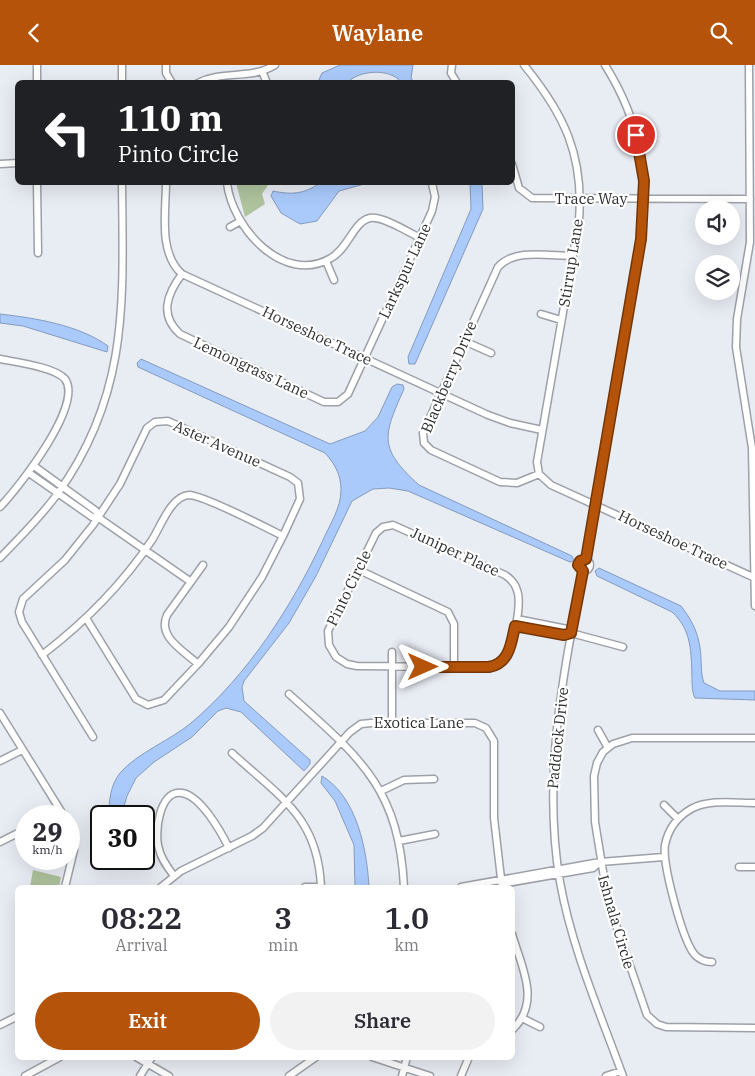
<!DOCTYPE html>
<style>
body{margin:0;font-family:"IBM Plex Serif",serif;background:#f2f2f3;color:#2b2b33;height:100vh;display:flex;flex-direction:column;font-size:19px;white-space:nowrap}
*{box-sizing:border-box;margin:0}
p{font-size:16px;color:#7c7c81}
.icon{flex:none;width:28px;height:28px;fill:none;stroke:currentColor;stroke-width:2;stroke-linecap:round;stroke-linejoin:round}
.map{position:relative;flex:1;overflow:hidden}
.panel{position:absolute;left:15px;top:820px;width:500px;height:175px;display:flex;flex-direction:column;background:#fff;border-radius:8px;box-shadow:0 5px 20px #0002}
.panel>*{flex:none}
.guide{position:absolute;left:15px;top:15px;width:500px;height:105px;border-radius:8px;box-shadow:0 5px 20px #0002;background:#202124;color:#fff;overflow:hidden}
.fabs{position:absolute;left:695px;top:135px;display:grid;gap:10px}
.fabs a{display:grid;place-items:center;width:45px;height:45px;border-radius:50%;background:#fff;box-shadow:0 5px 20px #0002;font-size:25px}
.speed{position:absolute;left:15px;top:740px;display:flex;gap:10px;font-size:25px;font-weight:700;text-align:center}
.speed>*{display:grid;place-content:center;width:65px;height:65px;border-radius:50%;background:#fff;box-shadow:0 5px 20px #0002;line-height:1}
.speed small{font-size:12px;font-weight:400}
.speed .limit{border:2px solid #111;border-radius:8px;background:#fff;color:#111}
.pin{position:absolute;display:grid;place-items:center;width:42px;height:42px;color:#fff;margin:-21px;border:2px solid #fff;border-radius:50%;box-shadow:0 1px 5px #0007}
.me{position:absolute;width:55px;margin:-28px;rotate:90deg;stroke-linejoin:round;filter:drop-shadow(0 0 4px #0008)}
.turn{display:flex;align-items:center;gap:18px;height:105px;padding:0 20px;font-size:22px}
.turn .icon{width:65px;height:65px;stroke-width:2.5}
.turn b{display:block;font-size:35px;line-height:42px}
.eta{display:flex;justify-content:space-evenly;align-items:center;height:85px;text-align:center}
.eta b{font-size:30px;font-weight:600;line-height:35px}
.primary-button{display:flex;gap:10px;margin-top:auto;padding:10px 20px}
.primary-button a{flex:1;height:58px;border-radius:30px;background:#b45309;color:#fff;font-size:20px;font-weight:600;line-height:58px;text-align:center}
.primary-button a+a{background:#f2f2f3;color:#2b2b33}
header{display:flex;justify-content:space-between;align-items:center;height:65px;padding:0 20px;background:#b45309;color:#fff;font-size:22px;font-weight:600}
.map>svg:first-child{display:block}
.green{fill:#afc39e}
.water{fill:#aacafb;stroke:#849bbe}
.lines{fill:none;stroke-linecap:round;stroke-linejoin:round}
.minor-casing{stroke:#9da1a7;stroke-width:9}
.minor{stroke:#fff;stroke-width:6}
.route-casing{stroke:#753606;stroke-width:12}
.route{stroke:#b45309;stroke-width:9}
.labels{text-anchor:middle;stroke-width:4.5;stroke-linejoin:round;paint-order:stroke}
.street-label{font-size:15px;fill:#2c2e30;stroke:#fff}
</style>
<header><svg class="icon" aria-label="back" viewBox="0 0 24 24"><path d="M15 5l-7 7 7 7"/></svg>Waylane<svg class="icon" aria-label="search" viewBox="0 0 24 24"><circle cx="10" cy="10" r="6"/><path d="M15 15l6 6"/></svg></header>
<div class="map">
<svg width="755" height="1011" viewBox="0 0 755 1011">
<rect width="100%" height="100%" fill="#e8ecf3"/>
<!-- green -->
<path class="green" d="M236,118H267L268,120L262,129L265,139L245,152Z
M33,805L61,812L59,822H30Z"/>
<!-- water -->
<path class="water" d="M340,0H413L411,13L414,17H401C390,3 360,5 348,17H318L322,8Z
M320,118H368L339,126L317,156L300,159L281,148L271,131L273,126C292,130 304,129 320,118Z
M470,118H482L483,144L415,299H409L408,292L471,144Z
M0,249C35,253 79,260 108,281L107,287L23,261L0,258Z
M141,294L330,379L365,366L378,352L392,322L397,319L403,320L404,324C383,371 378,383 419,420L572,491L574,496L570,497L408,426L389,423L373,424L352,436L316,511L289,558L244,616L242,622L244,636L310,695V699L304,706L241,647L226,643L218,646L192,672L154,697L136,713L127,731L121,751H109C109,736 110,721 120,708C137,688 171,675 191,658C248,610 292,541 323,475C330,459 341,443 341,425C341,410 335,399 325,388L138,302L137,298Z
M599,503L681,541C691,554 698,567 700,583C702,595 700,607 704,618L720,626H755V635L695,633C692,627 692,620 692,613C691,587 692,565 672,547L597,511L595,506Z
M322,711C357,732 367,785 369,822H355L354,780L335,736L321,718Z"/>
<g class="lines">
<!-- minor casing -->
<g class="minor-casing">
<path id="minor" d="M37,0V18
M122,0V18
M166,0V8L172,18
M452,0L451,8L457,18
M524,0C564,49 584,90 579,155L537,397L539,409L551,420L755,513
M749,0L750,177L737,254L736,282L752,383L755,541
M262,6L267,18
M198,18C223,5 251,15 275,0
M0,99L18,98
M512,99L519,123L532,133L750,134
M37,118L38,188
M166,118C166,146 158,188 182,209L488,350L510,358L542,365
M227,118C232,162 283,221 331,193C348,184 354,156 370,153C383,151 408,167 420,173
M230,162L239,157
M326,196L334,215
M182,209C167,229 159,250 180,269L324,337H338L348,329L432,146L435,132L432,118
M541,249L561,255
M464,276L491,288
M0,294C15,297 55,302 65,314C84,340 18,423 0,442
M29,408L92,452L99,453L96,446L34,401
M539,409L517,418L500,417L431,385L424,378L423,368L498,202C515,183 549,191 573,191
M99,453L191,517
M393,460L505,510C511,514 515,518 517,525C522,538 514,581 505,592C501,598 495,600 489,602L357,601L347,599L336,592L329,580L328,566L376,468L383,462Z
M0,493C20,472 41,452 58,428C130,328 123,233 122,118
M578 500a6 6 0 1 1 12 0a6 6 0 1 1-12 0Z
M586,494L641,174C647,107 642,59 605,0
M359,505L448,547L454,559V602
M583,506C563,610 542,712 560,817C572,884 600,948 623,1011
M86,553L136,634L148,640L164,635L198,599L229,562L262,512L283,471L300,434L298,418L290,412L168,356L155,357L147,363L120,419L93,460L65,495L23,534L19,547L22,557L93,672
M517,554L567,564L571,568L623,582
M515,561L564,570L571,568
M42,590C85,557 122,520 152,475C161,461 171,431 189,430C203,430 267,463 283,471
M198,599C184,586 157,572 167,550L203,500
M289,629C359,692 399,722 404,822
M0,648L64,751
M392,658V587
M598,665L608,683
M755,673H632L613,679L603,687L597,698L594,711L595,757L608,837L647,950L657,959L666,962L755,963
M232,688C280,732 318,752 321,822
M0,696L22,685
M381,726L404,715L434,714
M664,740L678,754
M51,751L61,747
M399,776L435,769
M0,777L26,764
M739,802H755
M174,811C168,803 161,794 159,784C154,769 159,724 182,728C201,731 221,767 229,783
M501,816L507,818L593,803L600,797
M65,822L74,785L69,760
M161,822L181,806L252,771L263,763L350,667L361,659L371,658H475L486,663L494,676V753L502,822
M305,822H321
M461,822L600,797L664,792
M512,869C521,901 542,937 512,965
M712,897C706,897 700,895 695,890C683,877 662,799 665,780C668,765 677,752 691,744C709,734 735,738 755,738
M522,953L540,962
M0,960L18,951
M136,992L169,1011
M372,992L430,1011
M25,1011L60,992
M140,1011L152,992
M289,1011L316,992
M402,1011L407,992
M461,1011L469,992
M606,1011L621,1006"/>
</g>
<!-- minor -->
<use href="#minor" class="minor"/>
</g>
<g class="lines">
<!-- route casing -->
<g class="route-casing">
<path id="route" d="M423,602H489C510,598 511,578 515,561L564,570L571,568L583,506L578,500L580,496L586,494L641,174L644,116L636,70"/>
</g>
<!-- route -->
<use href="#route" class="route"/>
</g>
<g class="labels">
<!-- street labels -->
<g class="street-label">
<text x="591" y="139">Trace Way</text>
<text transform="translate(571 198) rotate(-81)" y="5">Stirrup Lane</text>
<text transform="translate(405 206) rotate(-65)" y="5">Larkspur Lane</text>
<text transform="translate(317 271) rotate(25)" y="5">Horseshoe Trace</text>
<text transform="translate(251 303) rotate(25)" y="5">Lemongrass Lane</text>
<text transform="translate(449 312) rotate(-67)" y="5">Blackberry Drive</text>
<text transform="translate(217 379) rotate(24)" y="5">Aster Avenue</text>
<text transform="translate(673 475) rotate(25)" y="5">Horseshoe Trace</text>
<text transform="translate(455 487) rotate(25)" y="5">Juniper Place</text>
<text transform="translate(349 523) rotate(-64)" y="5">Pinto Circle</text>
<text x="419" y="663">Exotica Lane</text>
<text transform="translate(558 673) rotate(-84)" y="5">Paddock Drive</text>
<text transform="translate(616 857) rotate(74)" y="5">Ishnala Circle</text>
</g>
</g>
</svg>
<div class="fabs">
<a><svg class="icon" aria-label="sound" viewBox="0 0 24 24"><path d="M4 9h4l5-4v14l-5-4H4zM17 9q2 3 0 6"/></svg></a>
<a><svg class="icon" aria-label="layers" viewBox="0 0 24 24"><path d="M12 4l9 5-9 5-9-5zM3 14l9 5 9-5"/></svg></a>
</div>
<div class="speed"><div>29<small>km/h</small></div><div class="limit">30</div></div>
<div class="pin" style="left:636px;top:70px;background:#d93025"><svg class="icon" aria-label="arrive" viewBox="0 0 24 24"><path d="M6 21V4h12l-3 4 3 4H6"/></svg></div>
<svg class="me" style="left:423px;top:602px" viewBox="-20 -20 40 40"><path d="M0-17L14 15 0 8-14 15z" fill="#b45309" stroke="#fff" stroke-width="4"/></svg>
<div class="guide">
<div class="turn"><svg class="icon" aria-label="left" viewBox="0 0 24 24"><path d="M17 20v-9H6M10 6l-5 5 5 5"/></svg><div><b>110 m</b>Pinto Circle</div></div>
</div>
<section class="panel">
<div class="eta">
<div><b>08:22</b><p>Arrival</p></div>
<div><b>3</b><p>min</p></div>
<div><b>1.0</b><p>km</p></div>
</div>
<div class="primary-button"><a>Exit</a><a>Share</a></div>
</section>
</div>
